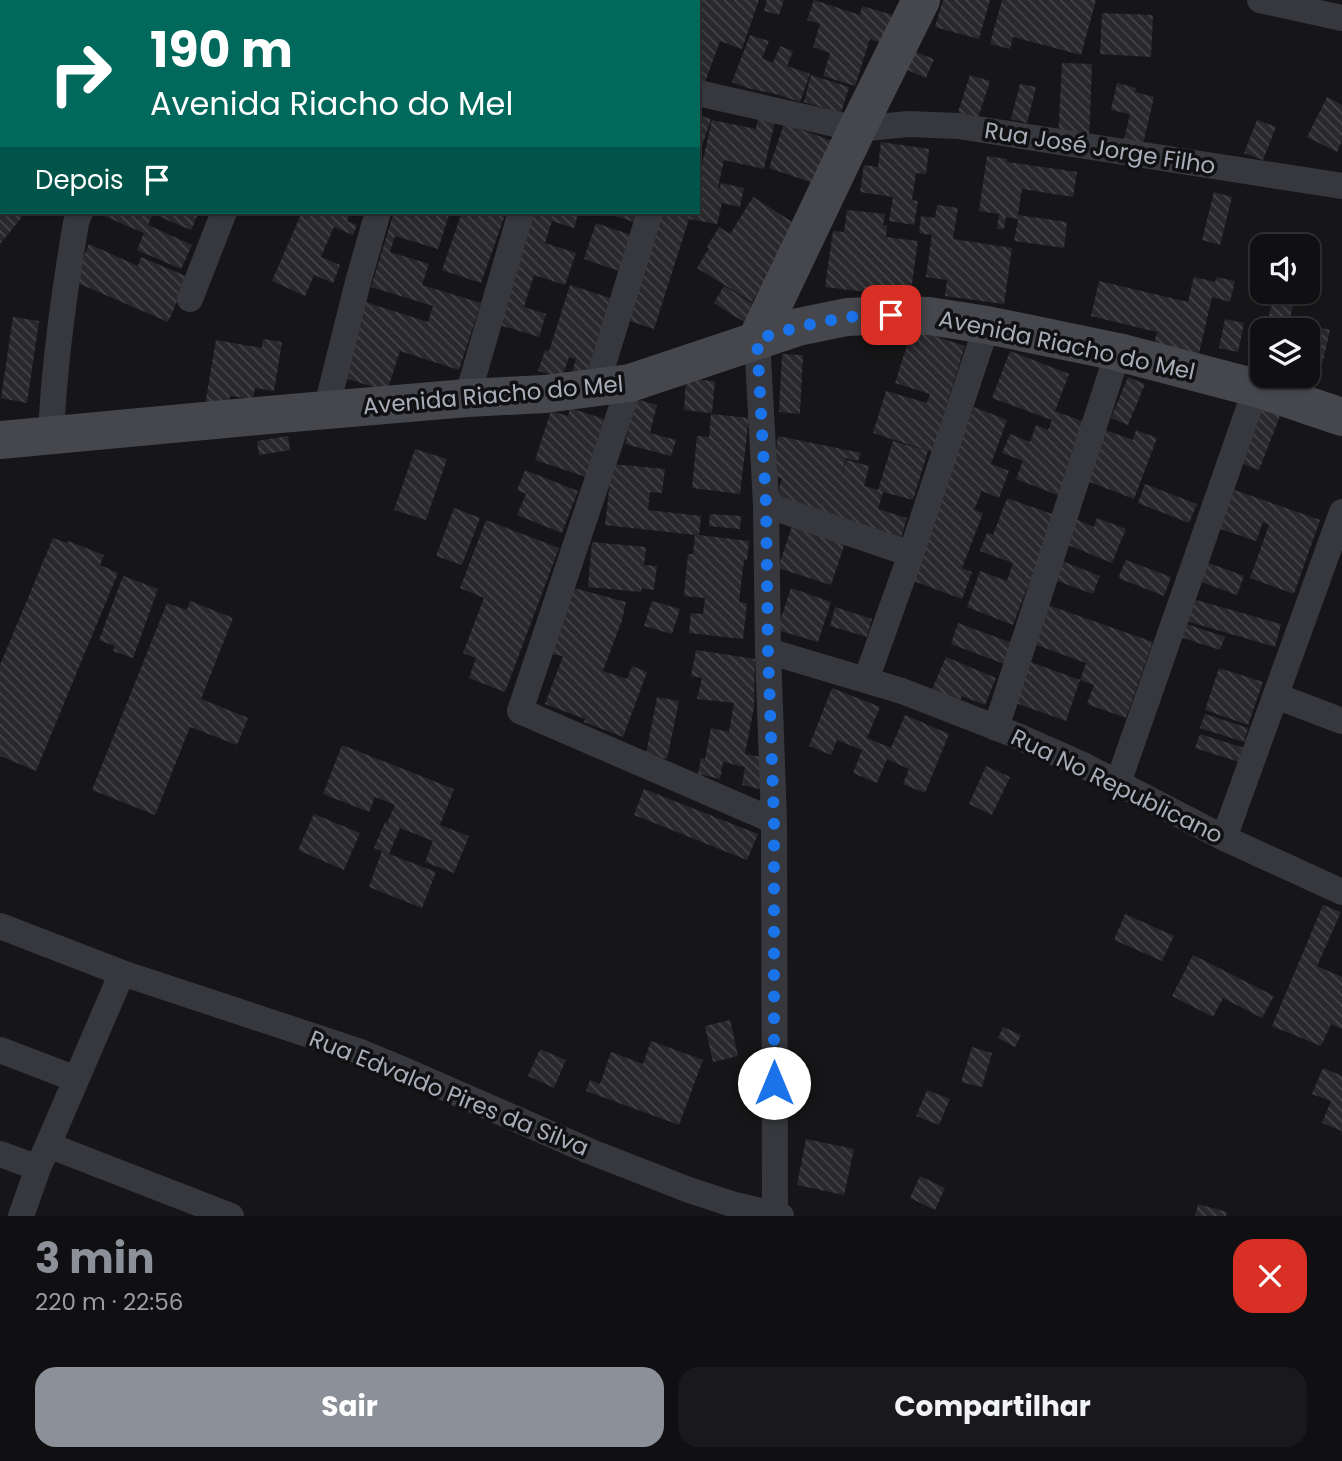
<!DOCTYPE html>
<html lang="pt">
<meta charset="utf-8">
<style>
body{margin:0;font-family:Poppins,sans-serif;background:#19191b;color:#f1f3f6;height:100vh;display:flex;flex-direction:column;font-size:26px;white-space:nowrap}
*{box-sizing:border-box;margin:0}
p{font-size:23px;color:#9c9d9f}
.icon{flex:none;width:38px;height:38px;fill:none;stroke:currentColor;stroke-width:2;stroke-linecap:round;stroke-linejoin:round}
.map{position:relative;height:1216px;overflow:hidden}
.details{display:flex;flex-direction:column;background:#101012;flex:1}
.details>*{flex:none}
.banner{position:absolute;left:0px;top:0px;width:700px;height:214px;box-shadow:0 2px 5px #0004,0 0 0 2px #303032;background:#00695c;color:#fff;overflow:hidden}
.fabs{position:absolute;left:1250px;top:234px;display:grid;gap:14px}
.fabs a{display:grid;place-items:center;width:70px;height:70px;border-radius:14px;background:#101012;box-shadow:0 2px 5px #0004,0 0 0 2px #303032;font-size:35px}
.pin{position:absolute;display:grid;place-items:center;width:60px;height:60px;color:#fff;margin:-30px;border-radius:14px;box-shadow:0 4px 10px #0006}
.me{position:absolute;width:77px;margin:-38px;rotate:0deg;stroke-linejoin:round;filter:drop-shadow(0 0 5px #0008)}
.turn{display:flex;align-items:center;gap:24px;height:147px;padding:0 35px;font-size:32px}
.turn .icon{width:91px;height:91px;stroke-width:2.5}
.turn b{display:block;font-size:49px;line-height:60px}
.then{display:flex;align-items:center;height:66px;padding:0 35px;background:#0003;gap:14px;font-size:26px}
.round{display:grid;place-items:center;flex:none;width:74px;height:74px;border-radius:21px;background:#19191b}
.headline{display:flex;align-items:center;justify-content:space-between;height:119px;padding:0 35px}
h1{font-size:42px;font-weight:700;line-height:52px;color:#8c9099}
.primary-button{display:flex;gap:14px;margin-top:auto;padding:14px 35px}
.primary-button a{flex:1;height:80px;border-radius:21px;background:#8c9099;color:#fff;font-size:28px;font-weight:700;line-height:80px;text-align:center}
.primary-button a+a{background:#19191b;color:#f1f3f6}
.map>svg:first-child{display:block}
.building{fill:url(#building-back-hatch)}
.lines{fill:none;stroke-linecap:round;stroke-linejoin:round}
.street{stroke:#37383d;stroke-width:26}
.secondary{stroke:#45474d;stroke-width:38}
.route{stroke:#1a73e8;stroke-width:12;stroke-dasharray:0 21.6}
.labels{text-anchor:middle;stroke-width:7;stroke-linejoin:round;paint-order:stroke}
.street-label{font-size:23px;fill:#a8adb8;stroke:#111113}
</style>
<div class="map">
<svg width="1342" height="1216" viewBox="0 0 1342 1216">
<defs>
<pattern id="building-back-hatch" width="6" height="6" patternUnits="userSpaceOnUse" patternTransform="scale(1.75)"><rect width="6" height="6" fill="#29292c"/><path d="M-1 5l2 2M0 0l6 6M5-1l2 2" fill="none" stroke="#454548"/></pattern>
</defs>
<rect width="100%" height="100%" fill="#161618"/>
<!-- building -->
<path class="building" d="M698,0H759L742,49L720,41L704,85L698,83Z
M767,0H784L779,15L764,11Z
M814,0L860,15L862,6L892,15L883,43L870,39L855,86L823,76L830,53L813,47L820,24L807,20Z
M943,0H990L979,39L935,27Z
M1002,0H1096L1081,55L1013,37L1010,49L990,44Z
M1102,13L1153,15L1151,57L1100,54Z
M750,35L769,41L762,58L773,63L780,46L793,51L787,66L810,74L800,102L776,94L751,89L732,82Z
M905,48L934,59L926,78L898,66Z
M1062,63L1092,64L1089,142L1058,141Z
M811,75L849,87L841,113L804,102Z
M970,75L990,81L978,118L958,112Z
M1117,83L1136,88L1135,92L1154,97L1142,148L1123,144L1130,114L1111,110Z
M1020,84L1036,87L1027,123L1011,119Z
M1327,97L1342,105V141L1337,152L1307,137Z
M698,115L711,119L699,155H698Z
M758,118L775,121L764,169L724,160L718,187L720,188L721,183L744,188L740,207L722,203L717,224L689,219L654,329L624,319L658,212H698V181L712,120L756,129Z
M1257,120L1276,127L1263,160L1244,153Z
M784,124L836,142L822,186L769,168Z
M881,142L929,149L926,174L916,173L912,200L918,201L914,225L889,221L893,197L860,192L864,165L878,167Z
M987,156L1007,159V162L1077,172L1073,197L1022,189L1018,215L1067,222L1064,248L1014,241L1018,219L1006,217L1004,229H997L999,214L979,211Z
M1214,192L1232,197L1220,245L1202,240Z
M753,197L799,226L752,302L697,268L709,248L707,247L719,227L730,234Z
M937,205L958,208L953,239L1012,248L1004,304L945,296L947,280L926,277L932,235L919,233L921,216L935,218Z
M847,210L885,214L883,225L887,226L886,237L918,241L910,297L825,287L833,231L844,232Z
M0,212H26L0,244Z
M106,212H199L191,230L153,214L148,225L192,245L181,269L137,250L144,233L104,216Z
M302,212H351L347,221L357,225L353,235L334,227L321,257L340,265L333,283L314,275L305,296L272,281Z
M394,212H450L438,249L395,236L390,252L429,264L422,285L481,303L459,370L400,351L387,391L338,376L359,300L428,322L433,306L371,287Z
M462,212H506L481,283L442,270Z
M529,212H579L574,228L552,221L545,243L576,253L565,285L534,275L524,307L546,314L539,337L493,323Z
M602,212H638L634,222Z
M596,223L631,235L619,271L584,259Z
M89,244L138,266L141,257L188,277L168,322L73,281Z
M1194,277L1215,282L1217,277L1235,281L1230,302L1212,297L1198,358L1153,348L1157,332L1091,316L1099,281L1188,302Z
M570,285L610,298L586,376L572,372L576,359L569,357L562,378L538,371L545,350L549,351Z
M724,286L760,308L749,325L714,303Z
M1274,292H1296L1287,331H1266Z
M13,317L39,321L27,403L1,398Z
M1225,319L1244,323L1238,352L1219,348Z
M1310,325L1330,330L1322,365L1307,361V336Z
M912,329L965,346L932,452L873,433L886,391L927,403L930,394L895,383Z
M263,339L282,342L274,391L255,388L253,399L230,396L228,409L205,405L216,340L262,348Z
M1010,351L1069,374L1055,411L1090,424L1063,497L1016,479L1023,461L1002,453L1010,434L1030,442L1036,425L1048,430L1052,420L992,398Z
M782,354L803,355L800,414L779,412Z
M1128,377L1145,384L1128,425L1111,418Z
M686,379L715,381L712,413L684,410Z
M636,399L657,405L650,433L676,440L671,456L625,444Z
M1255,406L1280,416L1259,470L1234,461Z
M974,407L1007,420L991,464L1009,471L999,498L982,491L974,510L983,513L962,568L972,572L962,599L908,579Z
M570,408L604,419L586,477L535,460L551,411L568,416Z
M711,414L749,418L740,494L692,488L697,436L709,437Z
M1105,430L1133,440L1136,430L1157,438L1134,499L1087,481Z
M288,436L290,450L259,455L257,441Z
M778,436L861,453L858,461L841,457L846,459L840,478L847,460L869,466L861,498L864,486L878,490L893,441L928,451L913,500L883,492L878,509L907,518L900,541L775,503L782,478L772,477Z
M415,449L447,459L426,520L394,510Z
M612,464L665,469L662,493L650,492L648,510L701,516L699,535L749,541L747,560H744L739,602L747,603L743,639L689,633L691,613L703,614L705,598L684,596L688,554H693L695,535L605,525Z
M525,470L578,491L562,533L517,515L526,494L517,490Z
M1145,484L1197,504L1189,523L1138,503Z
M1229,488L1320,520L1294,594L1250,578L1269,525L1263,522L1256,541L1215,527Z
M1007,498L1055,515L1013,625L967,607L980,571L1007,581L1013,563L980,551L987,533L993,535Z
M454,508L480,518L462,565L436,556Z
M710,514L741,516L740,529L709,526Z
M1073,518L1094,527L1097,518L1126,529L1112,563L1063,543Z
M486,520L559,548L505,692L469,678L476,658L463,653L484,598L460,588Z
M792,526L845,543L831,585L778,568Z
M53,538L67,543L68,541L104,555L100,565L118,573L36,771L0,756V665Z
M592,542L646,547L644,565L657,566L654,590L642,588L641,592L588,587Z
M1126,560L1171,577L1164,596L1118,578Z
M1062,561L1100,576L1093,594L1055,580Z
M1203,561L1244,576L1237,595L1196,580Z
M123,576L158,589L133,658L113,651L115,646L99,640Z
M570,587L626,602L622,620L603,671L627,679L632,666L647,672L623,737L584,722L585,719L545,704L563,656L549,654Z
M791,588L831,602L818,642L777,630Z
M1189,598L1281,624L1275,647L1183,620Z
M190,601L233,618L201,699L248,718L237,745L190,727L155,815L92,790L167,603L187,610Z
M652,601L680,609L672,634L644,626Z
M1045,604L1153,642L1126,718L1087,704L1094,685L1080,680L1086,663L1031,643Z
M835,607L872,619L867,637L830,626Z
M1181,622L1225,637L1220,650L1177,636Z
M958,623L1012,643L1004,664L951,644Z
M696,650L755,659L754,707L745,754L766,758L760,789L742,785L745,767L723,762L720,779L698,774L701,758L705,759L711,728L729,732L734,703L697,699L702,678L691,676Z
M946,657L996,678L985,705L962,696L958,705L930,694Z
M1025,660L1080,680L1066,721L1010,701Z
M1219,668L1263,682L1248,725L1205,710Z
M832,688L880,707L867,738L891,748L905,715L949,734L925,793L903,784L909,769L887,759L877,783L853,773L862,750L837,740L831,755L809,746Z
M657,697L679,701L667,759L646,754Z
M1205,714L1248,728L1244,742L1200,728Z
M1200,734L1244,748L1239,762L1195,748Z
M342,745L454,789L440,825L469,836L454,873L425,862L433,841L400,828L389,854L436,872L422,908L369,887L382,851L374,848L385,822L387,823L395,805L375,797L369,812L323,794Z
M986,766L1010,777L992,815L969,804Z
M644,789L758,834L747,860L634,815Z
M314,814L360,833L344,870L298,850Z
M1323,905L1341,912L1317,966L1342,977V1029L1331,1024L1321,1046L1272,1026Z
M1125,914L1174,936L1162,961L1114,940Z
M1193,955L1274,996L1262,1018L1223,998L1213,1017L1172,996Z
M730,1020L738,1056L713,1062L705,1026Z
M1003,1027L1021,1035L1015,1047L998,1038Z
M651,1041L703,1060L679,1125L586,1091L590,1080L600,1084L611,1052L643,1064Z
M972,1047L992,1053L982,1087L961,1082Z
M540,1049L566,1060L554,1088L528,1076Z
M1323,1068L1342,1076V1131L1322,1123L1331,1101L1312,1094Z
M927,1090L950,1099L939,1125L916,1116Z
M806,1139L854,1149L844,1195L797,1185Z
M920,1176L945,1188L935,1210L910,1198Z
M1198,1204L1227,1212L1226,1216H1195Z"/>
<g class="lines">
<!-- street -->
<path class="street" d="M436,0L440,2
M1260,0L1342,18
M161,2L162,0
M307,2L308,0
M661,2V0
M0,10L2,11
M698,93L857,129L908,124L958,126L1342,186
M190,299L224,212
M757,339L766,505L768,651L774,821L775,1214
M630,383L520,711L774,821
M596,387L650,212
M467,398L521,212
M326,410L358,282L378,212
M51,435C54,364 64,293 76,223L80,212
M766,505L911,554
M768,651L902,691L1015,735L1085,766L1224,838L1342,892
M866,680L911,554L987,325
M1276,696L1342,721
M996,728L1118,352
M1118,783L1256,388
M1224,838L1342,512
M0,926L122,973L358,1051L404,1070L589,1151L689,1190L735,1205L781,1216
M0,1050L76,1079
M48,1145L231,1216
M0,1154L38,1168
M21,1216L38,1168L122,973"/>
<!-- secondary -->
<path class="secondary" d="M757,339L857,129L921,0
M0,440L268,415L467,398L545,394L630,383L798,327L847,317L891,315L929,316L987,325L1118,352L1256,388L1342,417"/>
</g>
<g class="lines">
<!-- route -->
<path class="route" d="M774,1083V821L768,651L766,505L757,339L798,327L847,317L891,315"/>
</g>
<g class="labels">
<!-- street labels -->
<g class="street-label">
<text transform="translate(1100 148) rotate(9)" y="8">Rua José Jorge Filho</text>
<text transform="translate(1067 345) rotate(12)" y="8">Avenida Riacho do Mel</text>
<text transform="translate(493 395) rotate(-5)" y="8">Avenida Riacho do Mel</text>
<text transform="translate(1117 786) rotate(26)" y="8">Rua No Republicano</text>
<text transform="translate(449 1093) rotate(22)" y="8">Rua Edvaldo Pires da Silva</text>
</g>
</g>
</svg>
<div class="fabs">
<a><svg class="icon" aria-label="sound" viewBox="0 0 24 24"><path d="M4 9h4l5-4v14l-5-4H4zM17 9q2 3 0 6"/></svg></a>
<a><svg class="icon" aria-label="layers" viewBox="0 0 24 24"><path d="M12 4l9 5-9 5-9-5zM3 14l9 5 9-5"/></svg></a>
</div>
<div class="pin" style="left:891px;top:315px;background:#d93025"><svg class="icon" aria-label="arrive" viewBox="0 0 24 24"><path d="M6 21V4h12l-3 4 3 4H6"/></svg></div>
<svg class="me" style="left:774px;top:1083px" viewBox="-20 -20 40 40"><circle r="19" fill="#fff"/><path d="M0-13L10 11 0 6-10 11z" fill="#1a73e8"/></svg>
<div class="banner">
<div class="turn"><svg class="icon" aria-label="right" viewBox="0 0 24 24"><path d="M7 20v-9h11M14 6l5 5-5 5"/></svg><div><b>190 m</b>Avenida Riacho do Mel</div></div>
<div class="then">Depois<svg class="icon" aria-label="arrive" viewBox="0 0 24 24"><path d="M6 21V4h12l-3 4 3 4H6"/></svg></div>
</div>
</div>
<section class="details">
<div class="headline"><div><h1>3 min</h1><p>220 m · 22:56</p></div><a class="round" style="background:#d93025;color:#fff"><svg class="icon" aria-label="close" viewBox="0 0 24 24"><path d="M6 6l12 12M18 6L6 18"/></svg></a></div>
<div class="primary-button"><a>Sair</a><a>Compartilhar</a></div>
</section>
